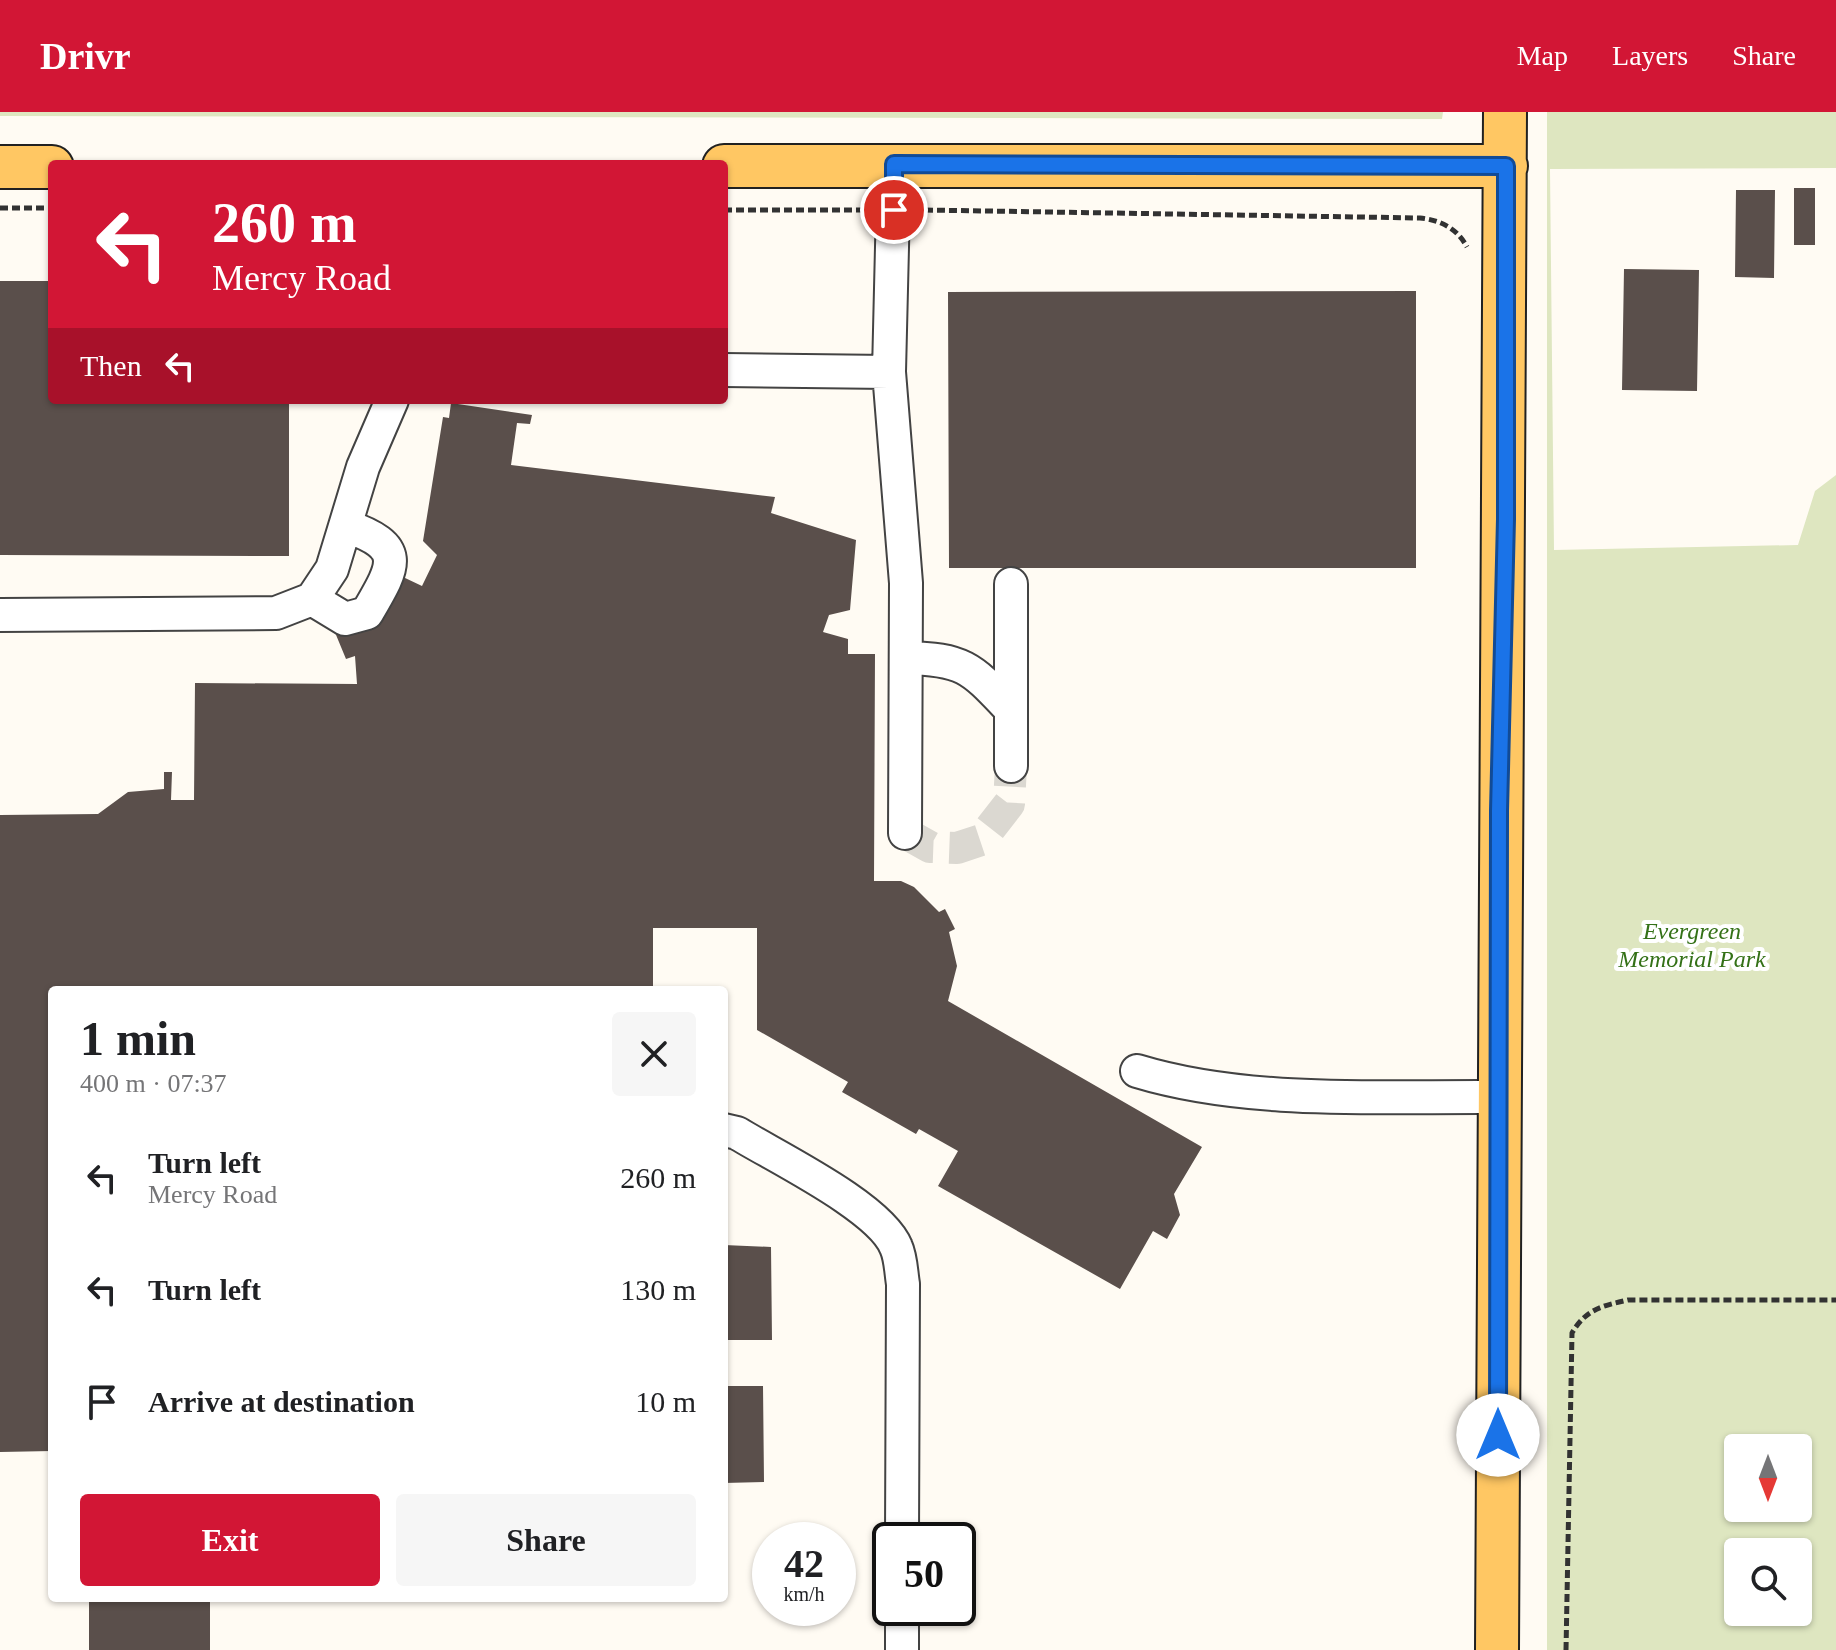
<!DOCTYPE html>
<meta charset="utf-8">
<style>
body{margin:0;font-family:"Times New Roman",serif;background:#f6f6f6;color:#202124;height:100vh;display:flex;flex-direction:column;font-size:30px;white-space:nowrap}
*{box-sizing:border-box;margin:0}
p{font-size:26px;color:#757577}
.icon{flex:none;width:44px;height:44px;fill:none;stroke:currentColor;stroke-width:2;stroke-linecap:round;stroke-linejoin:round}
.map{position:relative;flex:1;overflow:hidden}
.side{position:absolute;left:48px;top:874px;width:680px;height:616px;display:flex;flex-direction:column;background:#fff;border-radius:8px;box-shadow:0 2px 6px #0004}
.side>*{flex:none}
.guide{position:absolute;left:48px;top:48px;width:680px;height:244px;border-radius:8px;box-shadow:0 2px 6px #0004;background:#d21635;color:#fff;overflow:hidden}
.needle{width:52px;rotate:180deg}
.controls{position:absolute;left:1724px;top:1322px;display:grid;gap:16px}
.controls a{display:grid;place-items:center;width:88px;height:88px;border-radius:8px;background:#fff;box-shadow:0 2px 6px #0004;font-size:40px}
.speed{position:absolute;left:752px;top:1410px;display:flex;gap:16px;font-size:40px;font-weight:700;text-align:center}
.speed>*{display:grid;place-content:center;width:104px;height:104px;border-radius:50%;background:#fff;box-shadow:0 2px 6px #0004;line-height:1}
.speed small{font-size:20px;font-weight:400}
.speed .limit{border:4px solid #111;border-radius:12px;background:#fff;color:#111}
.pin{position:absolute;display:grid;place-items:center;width:68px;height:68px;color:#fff;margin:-34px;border:4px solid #fff;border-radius:50%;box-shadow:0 2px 8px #0007}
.me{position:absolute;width:88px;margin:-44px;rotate:0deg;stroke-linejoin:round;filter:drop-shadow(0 0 6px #0008)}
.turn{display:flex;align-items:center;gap:28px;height:168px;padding:0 32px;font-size:36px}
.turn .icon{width:104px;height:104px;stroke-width:2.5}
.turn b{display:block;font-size:56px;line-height:68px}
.then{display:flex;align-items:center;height:76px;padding:0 32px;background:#0003;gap:16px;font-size:30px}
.round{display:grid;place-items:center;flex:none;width:84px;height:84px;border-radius:8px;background:#f6f6f6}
.overview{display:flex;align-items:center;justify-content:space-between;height:136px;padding:0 32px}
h1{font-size:48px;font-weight:700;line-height:60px}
.button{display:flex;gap:16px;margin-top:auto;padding:16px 32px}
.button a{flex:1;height:92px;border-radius:8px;background:#d21635;color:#fff;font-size:32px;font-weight:700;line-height:92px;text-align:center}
.button a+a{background:#f6f6f6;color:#202124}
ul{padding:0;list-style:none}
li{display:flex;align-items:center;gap:24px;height:112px;padding:0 32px}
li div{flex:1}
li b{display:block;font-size:30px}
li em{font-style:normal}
header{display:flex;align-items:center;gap:48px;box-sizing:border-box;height:112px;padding:0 40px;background:#d21635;color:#fff}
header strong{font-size:38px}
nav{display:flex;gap:44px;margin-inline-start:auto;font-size:28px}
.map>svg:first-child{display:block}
.cemetery{fill:#dee6c0;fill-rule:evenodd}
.building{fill:#5a4f4b}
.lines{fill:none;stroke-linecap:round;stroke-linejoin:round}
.minor-tunnel{stroke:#dbd8d1;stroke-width:32;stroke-dasharray:32 16;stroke-linecap:butt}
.minor-casing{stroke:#434343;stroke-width:36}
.major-casing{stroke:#212121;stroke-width:46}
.path{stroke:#323232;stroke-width:5;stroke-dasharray:8 4;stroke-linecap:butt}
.minor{stroke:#fff;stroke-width:32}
.major{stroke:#ffc763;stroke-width:42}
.route-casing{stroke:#114b97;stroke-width:20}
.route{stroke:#1a73e8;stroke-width:14}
.labels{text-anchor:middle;stroke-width:8;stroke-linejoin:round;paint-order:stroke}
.park-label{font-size:24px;font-style:italic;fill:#347117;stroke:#fff}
</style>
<header>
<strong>Drivr</strong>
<nav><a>Map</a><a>Layers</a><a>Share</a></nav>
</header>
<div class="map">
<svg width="1836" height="1538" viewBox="0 0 1836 1538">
<rect width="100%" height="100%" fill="#fffbf3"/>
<!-- cemetery -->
<path class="cemetery" d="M0,0H1443L1442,7L0,4Z
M1547,0H1836V56L1550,57L1554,438L1798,433L1815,379L1836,363V1538H1547ZM1738,1336H1798V1396H1738ZM1738,1440H1798V1500H1738Z"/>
<!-- building -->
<path class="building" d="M1794,76H1815V133H1794Z
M1736,78H1775L1774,166L1735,165Z
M1624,157L1699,158L1697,279L1622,278Z
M0,169H52V288H289V444L0,443Z
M1416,179V456H949L948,180Z
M451,291L532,303L530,312L517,311L511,353L775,385L771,401L856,428L850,498L829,503L823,520L848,527V542H875L874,769H901L914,775L939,800L945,797L955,817L949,820L957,854L948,889L1202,1035L1174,1082L1180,1103L1167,1127L1153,1119L1120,1177L938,1074L958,1039L919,1017L916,1022L842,980L848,970L757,918V816H653V878H52V1339L0,1340V703L98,702L128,680L164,677V660H172L171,688H194L195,571L357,572L355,544L346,547L334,518L365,508L403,465L422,474L437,443L423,429L443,305L449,306Z
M724,1133L771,1135L772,1228H724Z
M724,1274H763L764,1370L724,1371Z
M89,1486H210V1538H89Z"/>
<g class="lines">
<!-- minor-tunnel -->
<path class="minor-tunnel" d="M905,721L930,735L957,736L981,728L1009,692L1011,654"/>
<!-- minor casing -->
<g class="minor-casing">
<path id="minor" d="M894,52L889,260L906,471L905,721
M724,258L889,260
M312,487L345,507L367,501C395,453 407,435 346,414
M0,503L276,501L312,487L332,457L363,355L392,288
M906,546C965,547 972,557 1011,598
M1011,654V472
M1137,959C1249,993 1382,984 1499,985
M724,1018L737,1021C776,1045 880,1095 896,1135C901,1146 901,1160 903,1172L902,1428
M902,1538V1496"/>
</g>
<!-- major casing -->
<g class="major-casing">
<path id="major" d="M724,54H1506
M0,55H52
M1497,1538L1505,0"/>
</g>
<!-- path -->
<path class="path" d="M0,96H52
M724,98H863
M925,98L1420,106C1440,108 1457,116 1467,135
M1566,1538L1572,1221C1586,1197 1602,1194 1628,1188H1836"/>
<!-- minor -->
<use href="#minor" class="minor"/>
<!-- major -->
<use href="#major" class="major"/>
</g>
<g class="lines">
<!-- route casing -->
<g class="route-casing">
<path id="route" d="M894,98V52L1506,54V407L1499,699L1498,1323"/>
</g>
<!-- route -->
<use href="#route" class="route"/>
</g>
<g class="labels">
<!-- park labels -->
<g class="park-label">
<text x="1692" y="827">Evergreen<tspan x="1692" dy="28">Memorial Park</tspan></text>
</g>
</g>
</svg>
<div class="controls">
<a><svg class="needle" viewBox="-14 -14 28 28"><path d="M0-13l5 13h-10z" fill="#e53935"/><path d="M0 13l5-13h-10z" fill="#757577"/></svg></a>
<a><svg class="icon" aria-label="search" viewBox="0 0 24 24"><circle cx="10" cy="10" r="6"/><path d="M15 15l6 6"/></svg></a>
</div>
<div class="speed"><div>42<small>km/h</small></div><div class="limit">50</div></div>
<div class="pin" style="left:894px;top:98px;background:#d93025"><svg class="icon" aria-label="arrive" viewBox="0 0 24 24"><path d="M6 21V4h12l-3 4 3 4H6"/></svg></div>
<svg class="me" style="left:1498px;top:1323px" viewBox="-20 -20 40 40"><circle r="19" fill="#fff"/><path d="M0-13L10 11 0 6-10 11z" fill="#1a73e8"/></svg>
<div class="guide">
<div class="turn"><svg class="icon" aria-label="left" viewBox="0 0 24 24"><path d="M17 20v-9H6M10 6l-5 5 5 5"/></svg><div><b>260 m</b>Mercy Road</div></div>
<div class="then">Then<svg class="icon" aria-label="left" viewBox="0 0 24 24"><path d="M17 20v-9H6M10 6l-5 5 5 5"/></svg></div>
</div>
<section class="side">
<div class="overview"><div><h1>1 min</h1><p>400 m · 07:37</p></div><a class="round"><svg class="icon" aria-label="close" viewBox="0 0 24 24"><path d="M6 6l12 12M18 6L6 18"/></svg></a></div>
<ul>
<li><svg class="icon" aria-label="left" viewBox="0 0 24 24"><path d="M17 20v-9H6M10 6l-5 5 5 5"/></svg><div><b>Turn left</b><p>Mercy Road</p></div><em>260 m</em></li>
<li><svg class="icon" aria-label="left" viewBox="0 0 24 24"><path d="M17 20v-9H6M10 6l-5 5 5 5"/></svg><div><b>Turn left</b></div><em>130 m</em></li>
<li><svg class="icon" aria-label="arrive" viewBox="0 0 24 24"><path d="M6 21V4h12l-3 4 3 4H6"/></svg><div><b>Arrive at destination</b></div><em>10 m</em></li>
</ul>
<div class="button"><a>Exit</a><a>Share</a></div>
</section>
</div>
